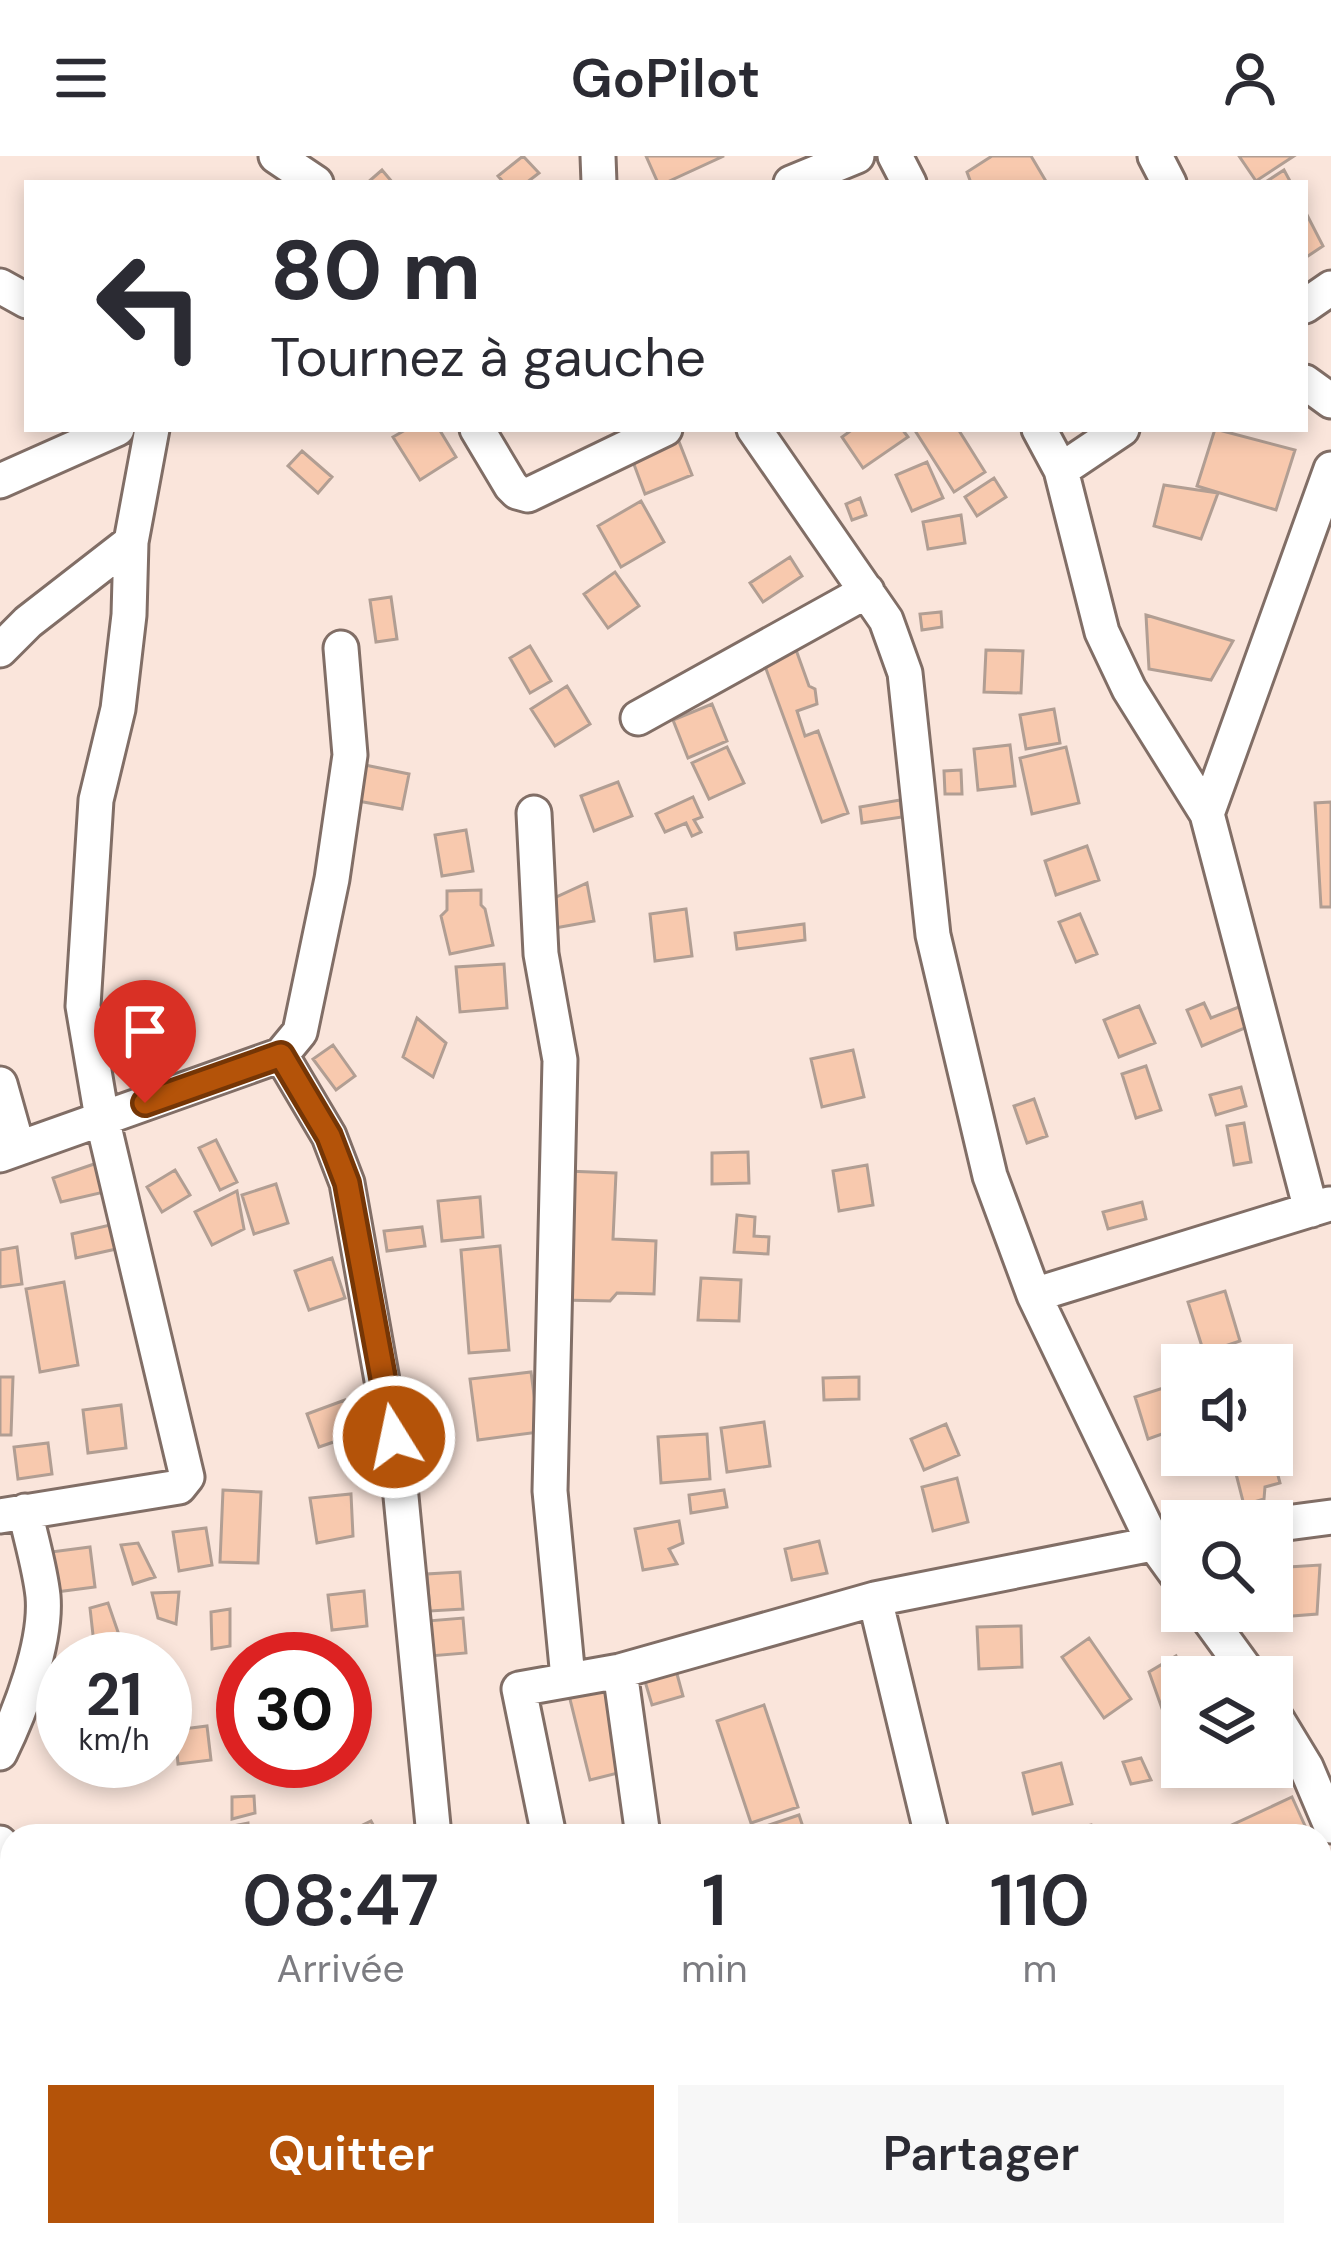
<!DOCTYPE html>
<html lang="fr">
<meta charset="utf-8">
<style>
body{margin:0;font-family:"DM Sans",sans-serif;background:#f7f7f7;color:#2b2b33;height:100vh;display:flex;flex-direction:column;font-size:45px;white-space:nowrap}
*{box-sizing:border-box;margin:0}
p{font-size:39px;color:#7c7c81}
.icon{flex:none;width:66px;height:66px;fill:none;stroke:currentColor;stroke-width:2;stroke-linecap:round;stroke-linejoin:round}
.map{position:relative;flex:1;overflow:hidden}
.panel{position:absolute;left:0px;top:1668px;width:1332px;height:423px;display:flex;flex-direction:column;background:#fff;border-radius:36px 36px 0 0;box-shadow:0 6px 18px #0003}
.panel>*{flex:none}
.top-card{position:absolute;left:24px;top:24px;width:1284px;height:252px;border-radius:0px;box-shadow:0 6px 18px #0003;background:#fff;color:#2b2b33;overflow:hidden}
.tools{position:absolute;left:1161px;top:1188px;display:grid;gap:24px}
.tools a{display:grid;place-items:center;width:132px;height:132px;border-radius:0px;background:#fff;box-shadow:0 6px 18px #0003;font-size:60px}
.speed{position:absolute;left:36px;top:1476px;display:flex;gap:24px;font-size:60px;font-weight:700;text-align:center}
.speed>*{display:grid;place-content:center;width:156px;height:156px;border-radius:50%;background:#fff;box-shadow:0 6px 18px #0003;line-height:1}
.speed small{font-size:30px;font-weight:400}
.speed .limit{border:18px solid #d22;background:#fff;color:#111}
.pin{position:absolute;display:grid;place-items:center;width:102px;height:102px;color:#fff;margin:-123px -51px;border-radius:50% 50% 50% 0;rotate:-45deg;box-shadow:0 0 12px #0007}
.pin .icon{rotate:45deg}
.me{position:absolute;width:132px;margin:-66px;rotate:350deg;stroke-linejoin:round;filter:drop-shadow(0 0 9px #0008)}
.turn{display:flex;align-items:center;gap:42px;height:252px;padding:0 48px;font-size:54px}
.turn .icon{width:156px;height:156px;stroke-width:2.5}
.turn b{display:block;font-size:84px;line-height:102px}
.eta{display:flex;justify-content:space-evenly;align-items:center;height:204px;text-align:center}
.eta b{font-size:72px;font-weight:600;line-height:84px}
.primary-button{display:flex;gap:24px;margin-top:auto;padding:24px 48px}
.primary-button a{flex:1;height:138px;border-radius:0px;background:#b45309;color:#fff;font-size:48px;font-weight:600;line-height:138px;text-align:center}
.primary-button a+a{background:#f7f7f7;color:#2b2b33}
header{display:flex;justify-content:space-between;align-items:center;height:156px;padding:0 48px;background:#fff;font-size:54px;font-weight:600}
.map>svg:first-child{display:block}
.building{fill:#f8c9ae;stroke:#b19e93;stroke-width:3}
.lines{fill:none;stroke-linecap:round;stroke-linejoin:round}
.street-casing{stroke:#816e66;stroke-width:39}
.street{stroke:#fff;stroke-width:33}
.route-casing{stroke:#753606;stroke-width:30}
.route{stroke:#b45309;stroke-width:21}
</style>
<header><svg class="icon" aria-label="menu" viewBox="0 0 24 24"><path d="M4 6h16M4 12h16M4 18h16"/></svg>GoPilot<svg class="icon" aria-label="person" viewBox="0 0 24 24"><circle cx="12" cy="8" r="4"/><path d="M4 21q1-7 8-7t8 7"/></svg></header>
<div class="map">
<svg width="1331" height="2090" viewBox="0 0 1331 2090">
<rect width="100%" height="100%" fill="#fae5db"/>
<!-- building -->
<path class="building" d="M523,0L539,17L526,27H504L498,20Z
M646,0H724L665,27H658Z
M992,0H1031L1047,27H971L967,16Z
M1239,0H1294L1256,25Z
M382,14L393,27H367Z
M1284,14L1291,27H1264Z
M1305,55L1323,90L1305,102Z
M407,273H439L456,301L420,324L393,281Z
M853,273H902L908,281L863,312L842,281Z
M914,273H958L985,316L954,336Z
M1215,273L1295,294L1276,354L1197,330Z
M676,278L692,319L645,338L629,295Z
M302,295L332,321L318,337L288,310Z
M927,306L943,342L912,355L896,319Z
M994,322L1006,341L977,360L965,341Z
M1164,329L1218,337L1201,383L1154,370Z
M860,342L866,359L852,364L846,348Z
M641,345L664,386L621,411L598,370Z
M961,359L965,387L928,393L923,366Z
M790,401L802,420L763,446L750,427Z
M615,416L639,450L608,472L584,438Z
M391,441L397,483L376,486L370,444Z
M941,456L942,471L922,474L920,458Z
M1146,459L1233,485L1211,524L1149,513Z
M530,490L551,525L530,537L510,502Z
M795,491L809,530L815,533L817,548L797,555L805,580L818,575L848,657L822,666L762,502Z
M986,494L1023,495L1021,537L984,536Z
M567,530L590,568L555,590L531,553Z
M712,548L727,585L688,602L673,564Z
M1054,553L1060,587L1026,593L1020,559Z
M1010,589L1015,630L978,634L974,593Z
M727,591L744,627L709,643L692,607Z
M1066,591L1079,647L1032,658L1020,602Z
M365,609L409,618L402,653L358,645Z
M961,614L962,638H945L944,615Z
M618,626L632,660L594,675L581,640Z
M693,641L702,661L694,664L701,676L692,680L686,667L665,676L656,658Z
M900,644L902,661L862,667L860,651Z
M1331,646V751H1321L1315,647Z
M466,674L473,715L442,720L435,679Z
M1087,690L1099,724L1056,739L1045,705Z
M587,727L594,765L555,772L550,744Z
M481,734V749L485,753L493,789L450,798L441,760L447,754V735Z
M686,753L692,800L655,805L650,758Z
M1080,758L1097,798L1076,806L1059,766Z
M804,768L805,784L737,793L735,777Z
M504,808L507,852L460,856L456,811Z
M1204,847L1211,862L1244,849L1252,869L1202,890L1187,854Z
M1139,850L1155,887L1119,901L1104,864Z
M417,862L446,887L433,921L403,901Z
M333,889L355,920L336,934L313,903Z
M853,894L864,941L822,951L811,903Z
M1146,910L1161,954L1136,962L1122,918Z
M1241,931L1246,950L1216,959L1210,939Z
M1034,943L1047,980L1027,987L1014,950Z
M1244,967L1251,1006L1234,1009L1227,970Z
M216,984L237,1026L220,1034L199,992Z
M748,996L749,1027L712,1028V997Z
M103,1005L113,1034L61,1046L53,1022Z
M867,1009L873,1049L839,1055L833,1015Z
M175,1014L190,1039L162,1056L147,1031Z
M566,1015L616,1017L613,1083L656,1085L654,1138L617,1137L610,1145L560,1144Z
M276,1028L288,1067L254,1078L242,1039Z
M237,1035L244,1073L212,1089L195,1056Z
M480,1041L483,1081L442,1085L438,1045Z
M1142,1046L1146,1063L1108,1073L1103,1056Z
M737,1059L755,1061L754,1080L769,1081L768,1098L734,1096Z
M110,1069L116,1093L76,1102L72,1078Z
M422,1071L425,1090L387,1095L384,1075Z
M500,1090L509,1194L469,1197L461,1094Z
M17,1091L22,1128L0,1131V1094Z
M332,1102L345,1142L309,1154L295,1115Z
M701,1122L741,1124L739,1165L698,1164Z
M64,1126L78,1209L40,1216L26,1133Z
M1225,1135L1240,1185L1204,1197L1188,1146Z
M1271,1204L1281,1248L1272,1250V1209H1251Z
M531,1216L539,1276L478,1284L470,1223Z
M0,1221H13L11,1279H0Z
M859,1221V1243L824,1244L823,1222Z
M1182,1226V1271L1148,1283L1135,1241Z
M345,1244L357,1278L319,1291L307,1258Z
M121,1249L126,1292L88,1297L83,1254Z
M764,1266L770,1310L727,1316L721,1272Z
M946,1268L959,1299L924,1314L911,1283Z
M707,1278L710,1323L661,1327L658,1281Z
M48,1287L52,1318L18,1323L14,1291Z
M1272,1297L1280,1327L1265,1331L1264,1343L1244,1349L1233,1306Z
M957,1322L968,1366L933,1375L922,1331Z
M223,1334L261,1336L258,1407L220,1406Z
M724,1334L727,1351L691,1357L689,1339Z
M351,1338L353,1380L317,1387L310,1342Z
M679,1365L683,1387L669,1393L677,1408L643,1414L635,1373Z
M206,1372L212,1409L179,1415L173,1376Z
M819,1385L827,1417L792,1424L785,1393Z
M138,1387L155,1421L133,1428L121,1389Z
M90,1391L95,1431L56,1436L51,1396Z
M1320,1409L1317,1458L1253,1463L1252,1455H1272V1412Z
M460,1416L463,1453L430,1455L427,1418Z
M364,1435L367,1470L332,1474L328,1439Z
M179,1436L176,1468L158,1462L152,1437Z
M108,1447L118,1476L94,1488L90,1452Z
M230,1453V1490L212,1493L211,1456Z
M463,1462L466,1497L430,1500L427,1465Z
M1021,1470L1022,1511L979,1513L977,1471Z
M1089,1482L1131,1543L1104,1562L1062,1501Z
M1176,1500L1186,1521H1182V1568L1170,1575L1149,1516Z
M674,1507L683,1540L652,1549L642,1515Z
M606,1530L626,1615L590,1624L569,1539Z
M764,1549L798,1651L751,1667L717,1565Z
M207,1570L211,1604L178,1608L175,1574Z
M1141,1602L1151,1624L1131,1628L1123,1606Z
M288,1605H331V1606L290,1614Z
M1061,1607L1072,1648L1033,1658L1023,1617Z
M254,1640L255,1657L232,1663V1641Z
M1292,1641L1306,1672L1290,1680H1224L1221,1674Z
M799,1659L806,1680H766L763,1671Z
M371,1665L379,1680H340Z
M248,1667L249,1680H233V1670Z
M1091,1669L1093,1680H1051V1678Z
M1331,1785V1821L1320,1825V1788Z
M1331,2073V2090H1306L1303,2079H1320V2074Z
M229,2079H243L248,2090H215L212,2084Z"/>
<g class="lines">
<!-- street casing -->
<g class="street-casing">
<path id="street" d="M276,0L316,27
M598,0L599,27
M895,0L909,27
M1155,0L1169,27
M791,27L857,0
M0,130L27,145
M1305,150L1331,132
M1305,226L1331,245
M477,273L511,330L517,336L528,339L665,273
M754,273L886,464L905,517L933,779L990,1020L1034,1139L1070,1214L1153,1386L1182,1426
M1039,273L1061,314L1102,476L1129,533L1207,658L1311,1054
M1061,314L1122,273
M0,325L117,273
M0,494L28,466L131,386
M638,562L867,435
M534,657L541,798L560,904L550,1335L568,1522
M1207,658L1331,313
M281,899L329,980L347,1027L399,1320L434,1680
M0,928L18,992
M0,999L281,899L300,876L332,723L350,599L341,492
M1034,1139L1329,1048
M0,1360L179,1331L187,1321L102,962L83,850L96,644L118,553L129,459L131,386L152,273
M1272,1369L1331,1361
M875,1443L932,1680
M1203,1455L1251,1521
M620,1515L643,1680
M1272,1555L1306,1611L1331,1670
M0,1597C20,1556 47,1487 43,1440C40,1412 31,1383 25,1355
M549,1680L519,1533L620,1515L875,1443L1182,1382
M0,1687L12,1771
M0,1966L12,1964
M72,2079L75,2090
M1032,2079L1035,2090
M267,2090L270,2079"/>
</g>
<!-- street -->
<use href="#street" class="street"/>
</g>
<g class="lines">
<!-- route casing -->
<g class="route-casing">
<path id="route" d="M145,947L281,899L329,980L347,1027L394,1281"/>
</g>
<!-- route -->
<use href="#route" class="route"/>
</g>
</svg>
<div class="tools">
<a><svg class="icon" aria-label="sound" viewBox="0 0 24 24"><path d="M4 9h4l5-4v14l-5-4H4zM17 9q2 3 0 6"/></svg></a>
<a><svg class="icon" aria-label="search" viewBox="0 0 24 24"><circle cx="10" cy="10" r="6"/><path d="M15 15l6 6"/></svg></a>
<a><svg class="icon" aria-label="layers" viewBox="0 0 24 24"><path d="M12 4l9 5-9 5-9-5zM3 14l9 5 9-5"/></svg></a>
</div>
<div class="speed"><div>21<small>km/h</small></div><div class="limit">30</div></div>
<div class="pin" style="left:145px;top:947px;background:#d93025"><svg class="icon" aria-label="arrive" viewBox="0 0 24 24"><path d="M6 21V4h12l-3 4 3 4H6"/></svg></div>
<svg class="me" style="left:394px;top:1281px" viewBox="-20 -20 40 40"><circle r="17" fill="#b45309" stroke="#fff" stroke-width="3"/><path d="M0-11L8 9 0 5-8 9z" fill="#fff"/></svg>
<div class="top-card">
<div class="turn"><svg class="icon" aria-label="left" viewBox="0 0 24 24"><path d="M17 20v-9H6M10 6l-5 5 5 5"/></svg><div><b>80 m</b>Tournez à gauche</div></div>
</div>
<section class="panel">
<div class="eta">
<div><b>08:47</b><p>Arrivée</p></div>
<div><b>1</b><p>min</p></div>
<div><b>110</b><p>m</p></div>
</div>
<div class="primary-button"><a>Quitter</a><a>Partager</a></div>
</section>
</div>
